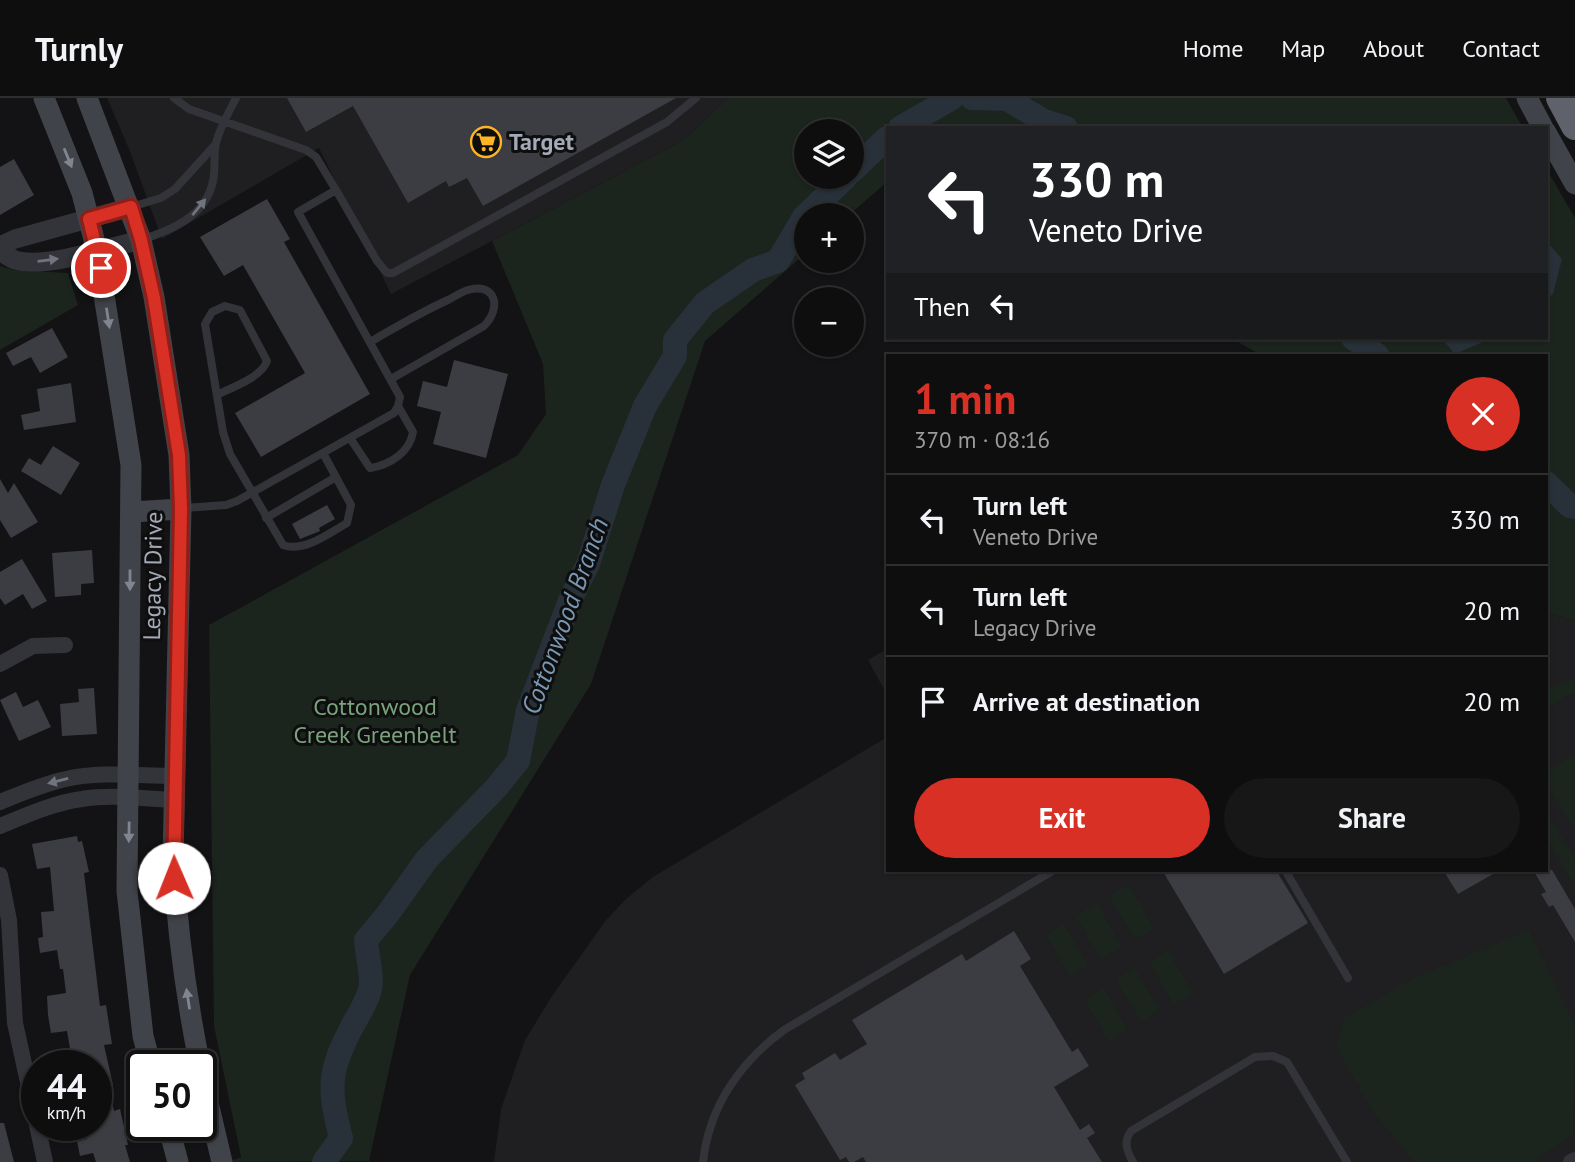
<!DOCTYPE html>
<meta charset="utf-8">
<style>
body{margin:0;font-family:"PT Sans",sans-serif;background:#171718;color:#f1f3f6;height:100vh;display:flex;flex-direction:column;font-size:26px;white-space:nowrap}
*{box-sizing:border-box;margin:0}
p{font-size:23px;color:#9b9c9e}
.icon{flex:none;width:38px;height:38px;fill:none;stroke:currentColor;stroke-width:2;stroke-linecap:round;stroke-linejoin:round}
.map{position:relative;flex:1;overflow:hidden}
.panel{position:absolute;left:886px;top:256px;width:662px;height:518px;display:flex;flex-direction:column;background:#0e0e0f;border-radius:0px;box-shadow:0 2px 5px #0004,0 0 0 2px #2e2e2f}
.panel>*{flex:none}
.banner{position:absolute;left:886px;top:28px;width:662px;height:214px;border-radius:0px;box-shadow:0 2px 5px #0004,0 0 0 2px #2e2e2f;background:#202124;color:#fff;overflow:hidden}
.controls{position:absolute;left:794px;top:21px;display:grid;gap:14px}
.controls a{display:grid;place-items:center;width:70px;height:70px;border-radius:50%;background:#0e0e0f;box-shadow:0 2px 5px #0004,0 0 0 2px #2e2e2f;font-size:35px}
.speed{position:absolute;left:21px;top:952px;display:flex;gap:14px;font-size:35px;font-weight:700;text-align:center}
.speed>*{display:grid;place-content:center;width:91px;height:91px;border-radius:50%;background:#0e0e0f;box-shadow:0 2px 5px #0004,0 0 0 2px #2e2e2f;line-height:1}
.speed small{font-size:18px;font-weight:400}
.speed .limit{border:4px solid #111;border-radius:10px;background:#fff;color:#111}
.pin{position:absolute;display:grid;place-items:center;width:60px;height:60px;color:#fff;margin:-30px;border:4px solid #fff;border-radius:50%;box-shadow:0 2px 7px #0007}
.me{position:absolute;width:77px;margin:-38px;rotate:359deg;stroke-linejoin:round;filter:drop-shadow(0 0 5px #0008)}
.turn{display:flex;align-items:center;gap:24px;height:147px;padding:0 28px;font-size:32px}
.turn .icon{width:91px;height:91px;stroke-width:2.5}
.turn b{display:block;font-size:49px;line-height:60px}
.then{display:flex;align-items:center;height:66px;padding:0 28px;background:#0003;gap:14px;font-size:26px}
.round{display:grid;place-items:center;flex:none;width:74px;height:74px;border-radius:37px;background:#171718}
.summary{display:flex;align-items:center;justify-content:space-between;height:119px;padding:0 28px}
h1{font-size:42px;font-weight:600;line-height:52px;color:#d93025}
.primary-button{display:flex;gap:14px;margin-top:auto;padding:14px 28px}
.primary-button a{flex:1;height:80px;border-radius:42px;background:#d93025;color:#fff;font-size:28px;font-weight:600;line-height:80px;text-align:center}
.primary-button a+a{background:#171718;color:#f1f3f6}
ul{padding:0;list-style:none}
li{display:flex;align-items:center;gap:21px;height:91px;padding:0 28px;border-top:2px solid #2e2e2f}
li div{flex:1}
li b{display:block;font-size:26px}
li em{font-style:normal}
header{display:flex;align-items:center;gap:42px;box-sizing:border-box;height:98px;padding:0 35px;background:#0e0e0f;border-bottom:2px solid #2e2e2f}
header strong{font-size:33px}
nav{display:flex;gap:38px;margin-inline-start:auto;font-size:24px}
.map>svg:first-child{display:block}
.built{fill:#1f1e21}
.green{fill:#1c241e;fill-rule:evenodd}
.water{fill:#283139}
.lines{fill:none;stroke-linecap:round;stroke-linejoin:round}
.stream{stroke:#283139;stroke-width:4.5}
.river{stroke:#283139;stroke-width:24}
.building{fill:#3c3d42}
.service{stroke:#33343a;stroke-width:8}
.minor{stroke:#33343a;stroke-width:16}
.tertiary{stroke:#33343a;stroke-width:19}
.secondary{stroke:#41434a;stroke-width:21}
.motorway{stroke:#5f626b;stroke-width:28}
.oneway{fill:#818590}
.oneway2{fill:#71747e}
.route-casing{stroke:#8d1f18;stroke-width:18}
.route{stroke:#d93025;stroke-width:12}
.labels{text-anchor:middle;stroke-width:6;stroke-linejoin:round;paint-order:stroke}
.poi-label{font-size:24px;font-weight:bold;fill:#a3a9b6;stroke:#0e0e0f;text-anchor:start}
.street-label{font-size:24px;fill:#a3a9b6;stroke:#0e0e0f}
.park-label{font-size:24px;fill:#79a27c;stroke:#0e0e0f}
.water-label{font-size:26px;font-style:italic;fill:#7897b3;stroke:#0e0e0f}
</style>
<header>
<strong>Turnly</strong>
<nav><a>Home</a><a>Map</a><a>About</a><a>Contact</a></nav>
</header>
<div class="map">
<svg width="1575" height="1064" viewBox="0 0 1575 1064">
<rect width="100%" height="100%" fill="#131214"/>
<!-- built -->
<path class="built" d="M107,0H728L682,43L391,196L319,50L162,141L129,51Z
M1545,514L1575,523V1064H494L501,1011L525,942L552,898L606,822L626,801L653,779L887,639V772H1545Z
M887,551V597L868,562Z"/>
<!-- green -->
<path class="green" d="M728,0H1506L1523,30H887V84L849,117H807V154L705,243L591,586L410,877L369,1063L229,1064L241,1059L214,928L209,527L518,357L546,316L543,266L492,143L682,43ZM807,33H852V79H807Z
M1545,68L1575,120V523L1545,514V257H1261L1231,240H1545Z
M0,168L14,172L68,175L78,207L0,252Z
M1575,581V596L1564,599L1545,612V593L1557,587Z
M1575,656V733L1545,683V674Z
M1545,711L1575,761V789L1545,738Z
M1129,786L1154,831L1135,842L1109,798Z
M1097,805L1122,849L1101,861L1075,818Z
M1064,826L1089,868L1070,879L1046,837Z
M1529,832L1575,927L1573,1037L1534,1064H1414L1373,1014L1336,949L1344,920L1416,879Z
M1168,852L1193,895L1173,906L1149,863Z
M1135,870L1159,912L1141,924L1115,881Z
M1104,890L1128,932L1109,944L1084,901Z"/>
<!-- water -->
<path class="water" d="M1548,145L1562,161L1553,196L1545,202V147Z
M1441,240H1492L1455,256Z"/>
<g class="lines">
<!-- stream -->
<path class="stream" d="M1063,28L1071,30"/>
<!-- river -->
<path class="river" d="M972,0L1007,1L1044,23L1066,30
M900,30L952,0
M852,73L887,40
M1353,240L1377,257
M1545,384L1570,408L1575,409
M324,1064L341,1040C328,989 328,973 354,925C360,914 370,899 371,885C371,872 367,856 366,842L387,817L427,761L496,690L518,663L528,612L571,500L588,466L613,387L645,308L675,258V242L705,205L753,172L778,163L804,119L846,79"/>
</g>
<!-- building -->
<path class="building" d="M287,0H676L483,108L467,80L449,89L446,83L408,105L353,8L306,34Z
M14,61L34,97L0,117V69Z
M267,101L290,141L284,144L370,296L261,359L235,315L305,275L243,167L224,178L200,139Z
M52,230L68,259L40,275L31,259L13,268L6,255Z
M454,262L508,276L486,360L433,346L441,314L417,308L423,283L447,289Z
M71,285L76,324L24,332L21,317L40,313L37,291Z
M53,348L80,365L61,397L21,373L29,360L41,367Z
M0,381L8,395L14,385L38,424L11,440L0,422Z
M327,407L335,421L319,430L320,433L300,441L292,426Z
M92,452L94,485L81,486V497L55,499L52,455Z
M22,461L47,503L32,511L23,496L5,507L0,500V474Z
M94,590L97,636L62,638L60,606L79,604L78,591Z
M16,594L23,609L38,602L51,629L19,643L0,602Z
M77,738L78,744L82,743L89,774L84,775L100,908L106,907L112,946L104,947L113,987L109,988L114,1013L120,1011L128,1047H125L130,1064H96L93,1055L80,1058L77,1043L87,1041L83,1027H96V968H73L67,933L51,935L48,917L47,898L66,895L63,871H60L57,852L40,855L38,840L43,839L41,814L54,813L50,769L37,771L32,746Z
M1162,772H1276L1308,825L1224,876Z
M1443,772H1500L1458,796Z
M1533,772H1552L1575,811V844L1553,807L1549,809L1541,796L1546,794Z
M1014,833L1031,861L1020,868L1072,954L1078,950L1089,968L1054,989L1080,1032L1089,1026L1095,1035L1087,1040L1102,1064H866L863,1059L854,1064H849L846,1059L840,1062L795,987L805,981L802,975L835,955L840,962L867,946L852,922L962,856L966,863Z
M0,1025H4L14,1064H0Z"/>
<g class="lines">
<!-- service -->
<path class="service" d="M174,0L189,11L306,52L316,59L336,92L298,114L400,299L398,308L394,315L237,403L226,407L184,410
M336,92L377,163L387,175H393L667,24L696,0
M131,109L161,100L175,91L215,47
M141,142C172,132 206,118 213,83C216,70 213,57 216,45C220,29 229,14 236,0
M370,244C396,229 421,214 448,202C454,199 461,194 468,192C496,184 502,210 484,228L391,281
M217,297C232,289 261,280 267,263L240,212L225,208L212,214L205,226L223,334L230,356L283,447C303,455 330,435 347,425L351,407L323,355
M350,340L370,370C390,367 410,354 413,334L398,308
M266,420L336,379
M1285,772L1348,880
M703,1064C709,1009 740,964 784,932L1054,772
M1133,1064C1127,1053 1123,1044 1131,1033L1255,959L1273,958L1287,964L1347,1064"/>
<!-- minor -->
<path class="minor" d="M0,566L33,548L65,547
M0,704C22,695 43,686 66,681C101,673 139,678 175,678
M0,728C27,717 53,705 82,701C113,696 145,701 175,702
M0,777L9,822L15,925L37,1025
M37,1027L45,1064
M1571,1064L1575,1062"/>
<!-- tertiary -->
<path class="tertiary" d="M0,148L15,141L131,109
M0,154C5,156 10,160 15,162C44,171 110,149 141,142"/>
<!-- secondary -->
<path class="secondary" d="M44,0L82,95L97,153L131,367L127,793L143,938L151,968
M87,0L141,142L154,199L179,357L181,411L173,760C177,830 186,899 200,968
M1527,0L1543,30
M1545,33L1575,86
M131,414L181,411
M201,975L222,1064
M168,1027L178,1064"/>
<!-- motorway -->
<path class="motorway" d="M1560,0L1575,28"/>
</g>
<!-- one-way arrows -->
<defs><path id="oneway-solid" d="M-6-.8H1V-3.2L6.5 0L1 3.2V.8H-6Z" transform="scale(1.75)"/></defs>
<g class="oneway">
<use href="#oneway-solid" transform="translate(68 60) rotate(68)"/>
<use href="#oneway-solid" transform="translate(108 220) rotate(81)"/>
<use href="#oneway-solid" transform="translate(130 482) rotate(90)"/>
<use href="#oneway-solid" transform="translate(129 734) rotate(91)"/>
<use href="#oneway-solid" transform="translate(188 901) rotate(-99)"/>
</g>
<g class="oneway2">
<use href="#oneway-solid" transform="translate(199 109) rotate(-51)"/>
<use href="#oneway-solid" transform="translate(48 162) rotate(-7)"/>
<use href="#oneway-solid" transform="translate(58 683) rotate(166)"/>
</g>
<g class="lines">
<!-- route casing -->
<g class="route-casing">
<path id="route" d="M101,170L89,121L131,109L141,142L154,200L179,357L181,411L174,780"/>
</g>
<!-- route -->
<use href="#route" class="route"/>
</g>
<!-- icons -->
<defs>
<g id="supermarket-ring" transform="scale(1.575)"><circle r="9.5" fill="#0e0e0f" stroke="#fdb622" stroke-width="1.5"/><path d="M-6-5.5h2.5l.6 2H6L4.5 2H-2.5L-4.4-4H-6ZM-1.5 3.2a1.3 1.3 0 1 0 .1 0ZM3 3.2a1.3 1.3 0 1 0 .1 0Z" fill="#fdb622"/></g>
</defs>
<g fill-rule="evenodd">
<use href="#supermarket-ring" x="486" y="44"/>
</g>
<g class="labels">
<!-- poi labels -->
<g class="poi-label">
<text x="509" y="52">Target</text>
</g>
<!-- street labels -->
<g class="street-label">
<text transform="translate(153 478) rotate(-89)" y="8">Legacy Drive</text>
</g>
<!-- park labels -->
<g class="park-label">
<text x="375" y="617">Cottonwood<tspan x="375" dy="28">Creek Greenbelt</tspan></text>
</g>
<!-- water labels -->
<g class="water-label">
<text transform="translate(565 518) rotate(-70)" y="9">Cottonwood Branch</text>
</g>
</g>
</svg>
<div class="controls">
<a><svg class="icon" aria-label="layers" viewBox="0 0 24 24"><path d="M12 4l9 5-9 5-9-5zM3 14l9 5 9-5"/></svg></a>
<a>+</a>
<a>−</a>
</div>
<div class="speed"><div>44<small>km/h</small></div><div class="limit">50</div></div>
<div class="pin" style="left:101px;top:170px;background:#d93025"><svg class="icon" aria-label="arrive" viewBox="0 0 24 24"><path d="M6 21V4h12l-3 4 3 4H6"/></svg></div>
<svg class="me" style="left:174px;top:780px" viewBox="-20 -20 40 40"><circle r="19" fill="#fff"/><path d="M0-13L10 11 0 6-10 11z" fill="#d93025"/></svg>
<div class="banner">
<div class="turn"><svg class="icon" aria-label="left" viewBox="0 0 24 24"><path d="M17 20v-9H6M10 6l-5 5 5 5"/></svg><div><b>330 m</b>Veneto Drive</div></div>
<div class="then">Then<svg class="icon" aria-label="left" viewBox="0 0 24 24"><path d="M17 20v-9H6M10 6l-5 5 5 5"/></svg></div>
</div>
<section class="panel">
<div class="summary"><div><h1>1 min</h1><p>370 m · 08:16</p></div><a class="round" style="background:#d93025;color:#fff"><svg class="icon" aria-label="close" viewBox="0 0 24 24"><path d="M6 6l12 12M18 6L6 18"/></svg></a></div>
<ul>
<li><svg class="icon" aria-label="left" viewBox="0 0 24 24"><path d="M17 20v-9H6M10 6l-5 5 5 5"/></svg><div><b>Turn left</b><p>Veneto Drive</p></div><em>330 m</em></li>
<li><svg class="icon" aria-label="left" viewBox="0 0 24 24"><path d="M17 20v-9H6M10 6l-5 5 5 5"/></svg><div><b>Turn left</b><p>Legacy Drive</p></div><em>20 m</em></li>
<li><svg class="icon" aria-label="arrive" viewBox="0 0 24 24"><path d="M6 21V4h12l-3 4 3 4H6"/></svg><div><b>Arrive at destination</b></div><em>20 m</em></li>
</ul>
<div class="primary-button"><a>Exit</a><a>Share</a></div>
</section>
</div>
